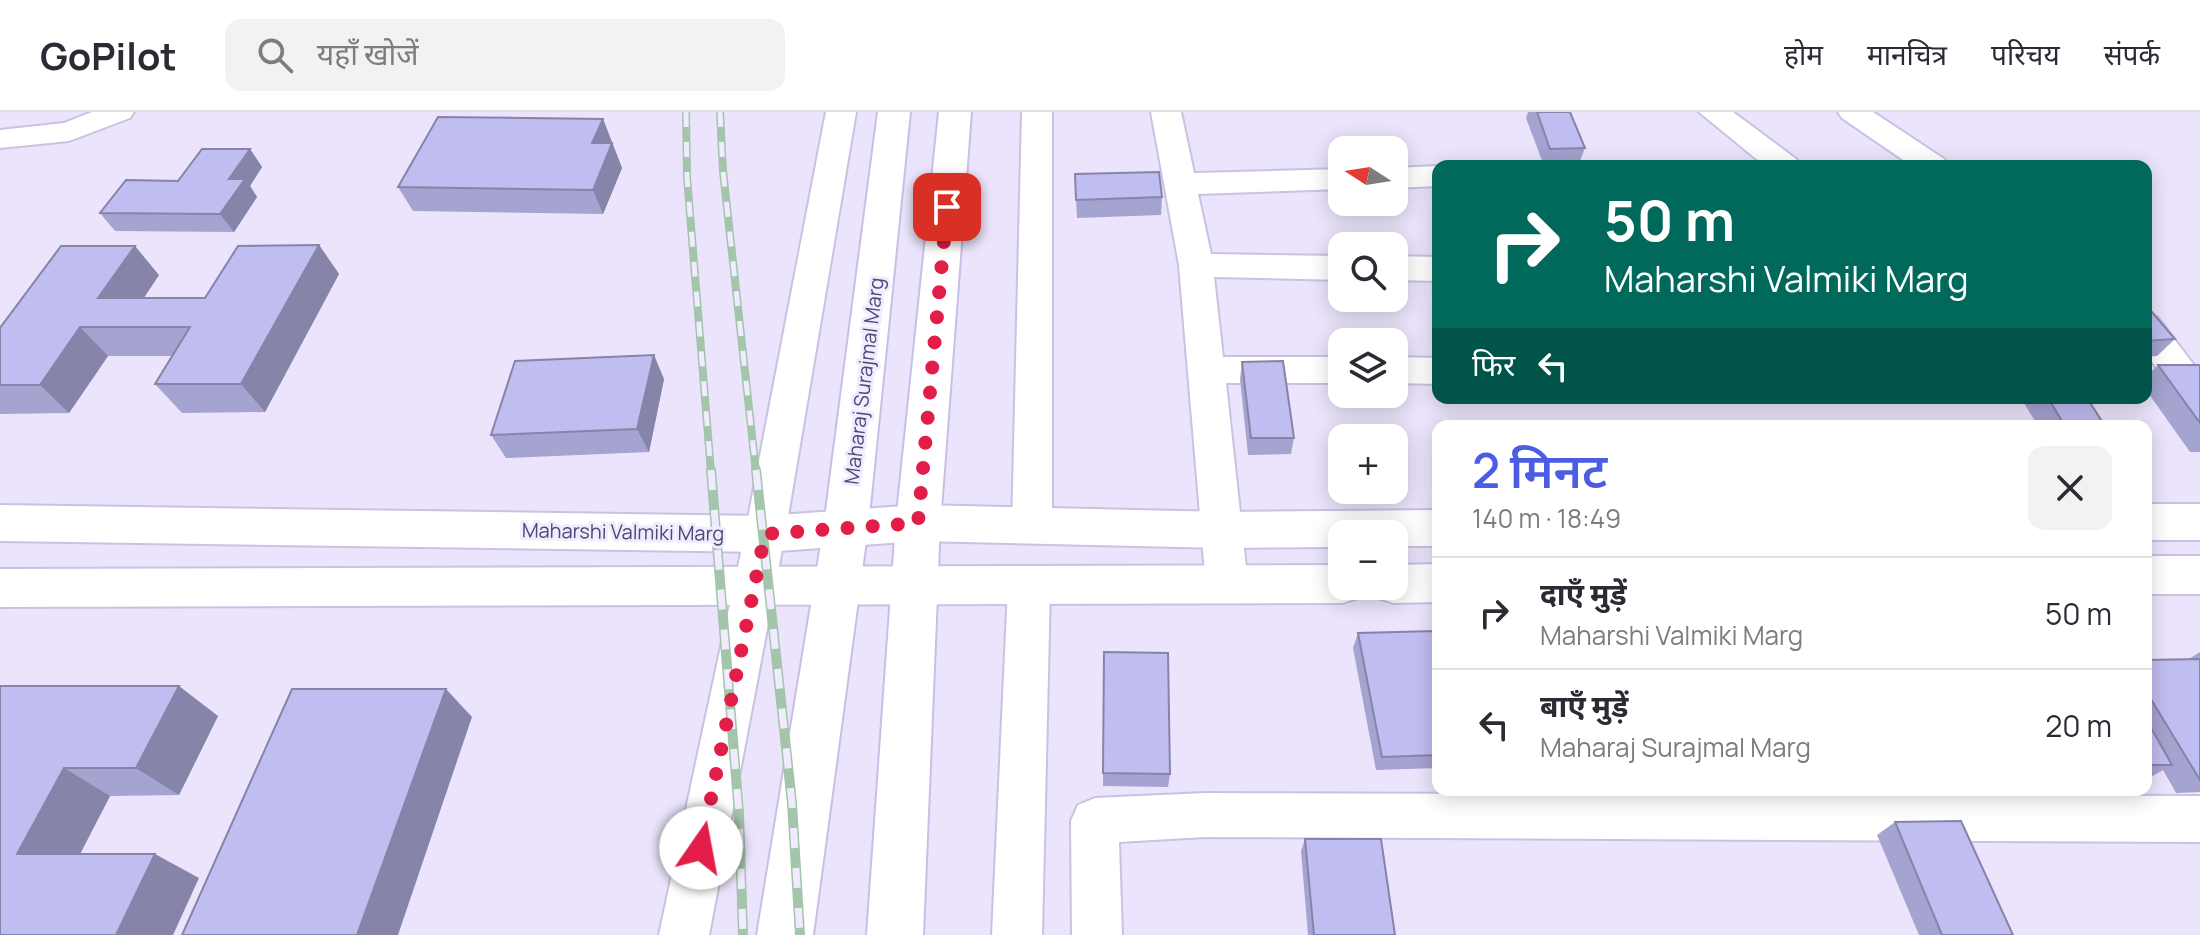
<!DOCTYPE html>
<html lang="hi">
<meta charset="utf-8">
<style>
body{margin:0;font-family:Manrope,"Noto Sans Devanagari",sans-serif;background:#f2f2f3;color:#2b2b33;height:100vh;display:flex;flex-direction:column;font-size:30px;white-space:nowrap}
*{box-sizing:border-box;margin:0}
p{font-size:26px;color:#7c7c81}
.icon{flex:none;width:44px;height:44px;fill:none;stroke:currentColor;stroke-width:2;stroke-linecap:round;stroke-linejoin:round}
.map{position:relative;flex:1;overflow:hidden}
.details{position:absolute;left:1432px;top:308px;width:720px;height:376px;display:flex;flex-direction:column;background:#fff;border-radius:16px;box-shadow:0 4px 20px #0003}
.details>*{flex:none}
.guide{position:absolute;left:1432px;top:48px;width:720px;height:244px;border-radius:16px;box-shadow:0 4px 20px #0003;background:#00695c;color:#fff;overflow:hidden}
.needle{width:52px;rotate:282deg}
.tools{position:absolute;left:1328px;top:24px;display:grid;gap:16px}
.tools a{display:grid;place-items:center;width:80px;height:80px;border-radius:16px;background:#fff;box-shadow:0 4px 20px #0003;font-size:40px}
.pin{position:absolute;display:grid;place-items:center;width:68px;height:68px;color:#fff;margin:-34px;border-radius:16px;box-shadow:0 4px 12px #0006}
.me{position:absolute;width:88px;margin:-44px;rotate:12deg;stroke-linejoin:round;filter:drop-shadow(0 0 6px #0008)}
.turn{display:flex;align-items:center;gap:28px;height:168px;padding:0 40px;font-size:36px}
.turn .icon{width:104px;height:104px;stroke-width:2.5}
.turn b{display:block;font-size:56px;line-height:68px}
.then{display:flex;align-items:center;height:76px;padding:0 40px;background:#0003;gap:16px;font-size:30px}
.round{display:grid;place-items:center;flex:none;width:84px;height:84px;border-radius:16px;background:#f2f2f3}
.summary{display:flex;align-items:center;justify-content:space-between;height:136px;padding:0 40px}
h1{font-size:48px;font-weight:600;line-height:60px;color:#4c5de3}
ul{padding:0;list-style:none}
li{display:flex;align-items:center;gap:24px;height:112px;padding:0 40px;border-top:2px solid #e1e1e2}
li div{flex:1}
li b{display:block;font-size:30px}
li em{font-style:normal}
header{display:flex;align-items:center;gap:48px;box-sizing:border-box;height:112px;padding:0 40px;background:#fff;border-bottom:2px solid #e1e1e2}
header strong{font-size:38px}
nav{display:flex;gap:44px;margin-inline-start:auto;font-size:28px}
.search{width:560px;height:72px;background:#f2f2f3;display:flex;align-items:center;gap:20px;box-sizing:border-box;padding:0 28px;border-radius:16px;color:#7c7c81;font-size:30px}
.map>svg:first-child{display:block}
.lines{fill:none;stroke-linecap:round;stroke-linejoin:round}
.minor-casing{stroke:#c7c3e2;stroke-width:4}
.tertiary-casing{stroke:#c7c3e2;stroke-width:4}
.secondary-casing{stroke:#c5c0e7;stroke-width:4}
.minor{fill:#fff;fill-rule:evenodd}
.tertiary{fill:#fff;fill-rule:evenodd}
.secondary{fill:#fff;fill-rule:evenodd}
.rail-far1-casing{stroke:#a3c5aa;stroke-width:8}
.rail-casing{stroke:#a3c5aa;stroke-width:10}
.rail-far1{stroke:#f0ebff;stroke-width:5;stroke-dasharray:15;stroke-linecap:butt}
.rail{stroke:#f0ebff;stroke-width:7;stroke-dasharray:20;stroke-linecap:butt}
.wall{fill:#a5a3cf}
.shaded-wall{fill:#8684a9}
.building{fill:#c0bdf1;stroke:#8684a9;stroke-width:2}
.route{stroke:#e11d48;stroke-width:14;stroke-dasharray:0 25.2}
.labels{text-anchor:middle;stroke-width:6;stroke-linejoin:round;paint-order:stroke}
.street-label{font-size:20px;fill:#4b4a74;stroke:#f0ebff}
</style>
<header>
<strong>GoPilot</strong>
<div class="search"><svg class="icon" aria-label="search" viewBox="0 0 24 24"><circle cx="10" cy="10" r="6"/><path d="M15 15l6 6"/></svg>यहाँ खोजें</div>
<nav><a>होम</a><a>मानचित्र</a><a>परिचय</a><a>संपर्क</a></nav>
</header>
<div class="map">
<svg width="2200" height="823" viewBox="0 0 2200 823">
<rect width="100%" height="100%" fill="#ebe4fc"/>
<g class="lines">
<!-- minor casing -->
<g class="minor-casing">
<path id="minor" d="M92,0H134L130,6L69,29L0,36V18L64,11Z
M826,0H856L785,422L709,823H659L745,422Z
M1022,0H1052V415L1046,426L1032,431L1018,426L1012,415Z
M1151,0H1181L1194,61L1342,57V77L1198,82L1211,142L1342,144V168L1214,165L1223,245H1342V271H1226L1248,474L1242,486L1227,491L1212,486L1206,474L1179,153Z
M1699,0H1733L1796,47L1801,54H1765Z
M1838,0H1873L1944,47L1949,54H1912L1842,6Z
M1438,54V74L1394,76V56Z
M1394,144L1438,145V169L1394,168Z
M2146,202L2158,206L2200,261V302L2187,298L2146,241Z
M1394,245L1438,246V272L1394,271Z
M1029,459L1044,464L1050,476L1042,823H992L1008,476L1014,464Z
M1205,681L2200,684V730L1205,725L1119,730L1122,823H1072L1071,709L1078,693L1095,686Z"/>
</g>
<!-- tertiary casing -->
<g class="tertiary-casing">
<path id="tertiary" d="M2146,392H2200V428H2146Z
M0,393L765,404L918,393L1223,400L1438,398V434H1394V422H1342V435L1223,436L918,429L765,440L0,429Z
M2146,444H2200V482H2146Z
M1438,452V490L1394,491L1378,486L1372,474H1394V453Z
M1342,453V474H1364L1358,486L1342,491L0,495V457Z"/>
</g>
<!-- secondary casing -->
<g class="secondary-casing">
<path id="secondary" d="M878,0H910L868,414L813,823H757L824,414Z
M939,0H971L940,411L923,823H867L896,411Z"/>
</g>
<!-- minor -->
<use href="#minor" class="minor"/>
<!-- tertiary -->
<use href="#tertiary" class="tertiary"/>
<!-- secondary -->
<use href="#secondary" class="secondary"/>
<!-- rail-far1 casing -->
<g class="rail-far1-casing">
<path id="rail-far1" d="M686,0L687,65L711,360
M720,0L723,59L756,360"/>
</g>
<!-- rail casing -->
<g class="rail-casing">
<path id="rail" d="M711,358L739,702L743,823
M756,358L792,691L800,823"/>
</g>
<!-- rail-far1 -->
<use href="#rail-far1" class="rail-far1"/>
<!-- rail -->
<use href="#rail" class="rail"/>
</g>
<!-- wall -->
<path class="wall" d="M1528,0H1570L1585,36L1578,54H1544L1526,6Z
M603,7L622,56L603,102L413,99L398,75Z
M250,37L262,55L250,74L257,85L234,120L115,119L100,101Z
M1075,62L1162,85L1161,103L1077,106Z
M319,133L339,162L265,300L182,301L155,272L173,244H108L69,301L0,302V216L159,163L144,186H205Z
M2146,193L2175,227L2157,244L2146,245Z
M1242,250L1294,326L1291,342L1248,343L1240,267Z
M2158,253H2200V340H2190L2146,278V265Z
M664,267L649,340L506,346L491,323Z
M2021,286H2087L2105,314H2038Z
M1358,521L1438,531V656L1376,658L1353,536Z
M1104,540L1170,662L1168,675L1103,674Z
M2200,540V680L2176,681L2163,658L2149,666H2146V548L2189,547Z
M0,574L218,604L179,683L110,684L80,742L199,766L0,823Z
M1895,710L2013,823H1919L1877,723Z
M1305,727L1395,823H1308L1301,739Z"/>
<!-- shaded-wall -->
<path class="shaded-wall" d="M603,7L622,56L603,102L593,78L592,31Z
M250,37L262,55L250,74L257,85L234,120L220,102L229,67Z
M319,133L339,162L265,300L241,272Z
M135,134L159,163L124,215L98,186Z
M80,215L108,244L69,301L40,273Z
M654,243L664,267L649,340L637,317Z
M179,574L218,604L179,683L136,656Z
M446,577L472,605L398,823H357Z
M64,656L110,684L67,767L17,742Z
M155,742L199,766L173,823H116Z"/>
<!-- building -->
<path class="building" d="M1537,0H1570L1585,36L1550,37Z
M438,5L603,7L592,31H612L593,78L398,75Z
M202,37H250L229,67H245L220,102L100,101L126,68L178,69Z
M1159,60L1162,85L1076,88L1075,62Z
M319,133L241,272H155L190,215H80L40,273H0V216L61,134H135L98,186H205L238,134Z
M2146,193L2175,227L2146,229Z
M654,243L637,317L491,323L515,249Z
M1283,249L1294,326H1251L1242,250Z
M2158,253H2200V311Z
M2048,286H2087L2105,314H2065Z
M1435,519L1438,531V643L1382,645L1358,521Z
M1104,540L1168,541L1170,662L1103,661Z
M2200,547V668L2146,579V548Z
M0,574H179L136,656H64L17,742H155L116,823H0Z
M292,577H446L357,823H182Z
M2146,607L2172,653H2146Z
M1961,709L2013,823H1942L1895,710Z
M1305,727H1381L1395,823H1314Z"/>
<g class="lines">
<!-- route -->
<path class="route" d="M701,736L765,422L918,411L947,95"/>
</g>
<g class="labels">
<!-- street labels -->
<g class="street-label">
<text transform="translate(864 269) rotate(-83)" y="7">Maharaj Surajmal Marg</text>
<text transform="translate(623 420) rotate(1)" y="7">Maharshi Valmiki Marg</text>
</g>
</g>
</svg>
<div class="tools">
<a><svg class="needle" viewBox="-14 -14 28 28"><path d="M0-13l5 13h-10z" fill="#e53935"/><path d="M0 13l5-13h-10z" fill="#7c7c81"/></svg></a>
<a><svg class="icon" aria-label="search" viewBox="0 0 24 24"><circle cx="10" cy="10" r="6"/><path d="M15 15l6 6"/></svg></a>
<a><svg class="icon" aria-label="layers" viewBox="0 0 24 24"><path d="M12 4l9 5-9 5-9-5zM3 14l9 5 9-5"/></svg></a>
<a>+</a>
<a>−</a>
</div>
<div class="pin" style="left:947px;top:95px;background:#d93025"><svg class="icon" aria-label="arrive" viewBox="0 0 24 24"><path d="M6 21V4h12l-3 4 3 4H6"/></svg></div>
<svg class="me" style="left:701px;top:736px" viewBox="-20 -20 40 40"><circle r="19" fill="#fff"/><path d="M0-13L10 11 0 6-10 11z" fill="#e11d48"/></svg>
<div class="guide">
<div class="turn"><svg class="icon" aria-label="right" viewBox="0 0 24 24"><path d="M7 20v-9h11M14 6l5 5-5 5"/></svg><div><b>50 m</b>Maharshi Valmiki Marg</div></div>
<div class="then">फिर<svg class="icon" aria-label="left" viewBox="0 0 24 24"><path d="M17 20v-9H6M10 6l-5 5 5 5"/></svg></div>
</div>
<section class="details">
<div class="summary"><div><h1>2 मिनट</h1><p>140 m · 18:49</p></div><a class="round"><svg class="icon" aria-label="close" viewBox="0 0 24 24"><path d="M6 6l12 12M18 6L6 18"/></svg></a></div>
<ul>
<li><svg class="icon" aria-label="right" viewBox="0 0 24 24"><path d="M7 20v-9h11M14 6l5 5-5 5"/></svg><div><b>दाएँ मुड़ें</b><p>Maharshi Valmiki Marg</p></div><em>50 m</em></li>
<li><svg class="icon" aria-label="left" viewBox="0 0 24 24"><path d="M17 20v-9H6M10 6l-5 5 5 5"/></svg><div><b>बाएँ मुड़ें</b><p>Maharaj Surajmal Marg</p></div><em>20 m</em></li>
</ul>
</section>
</div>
